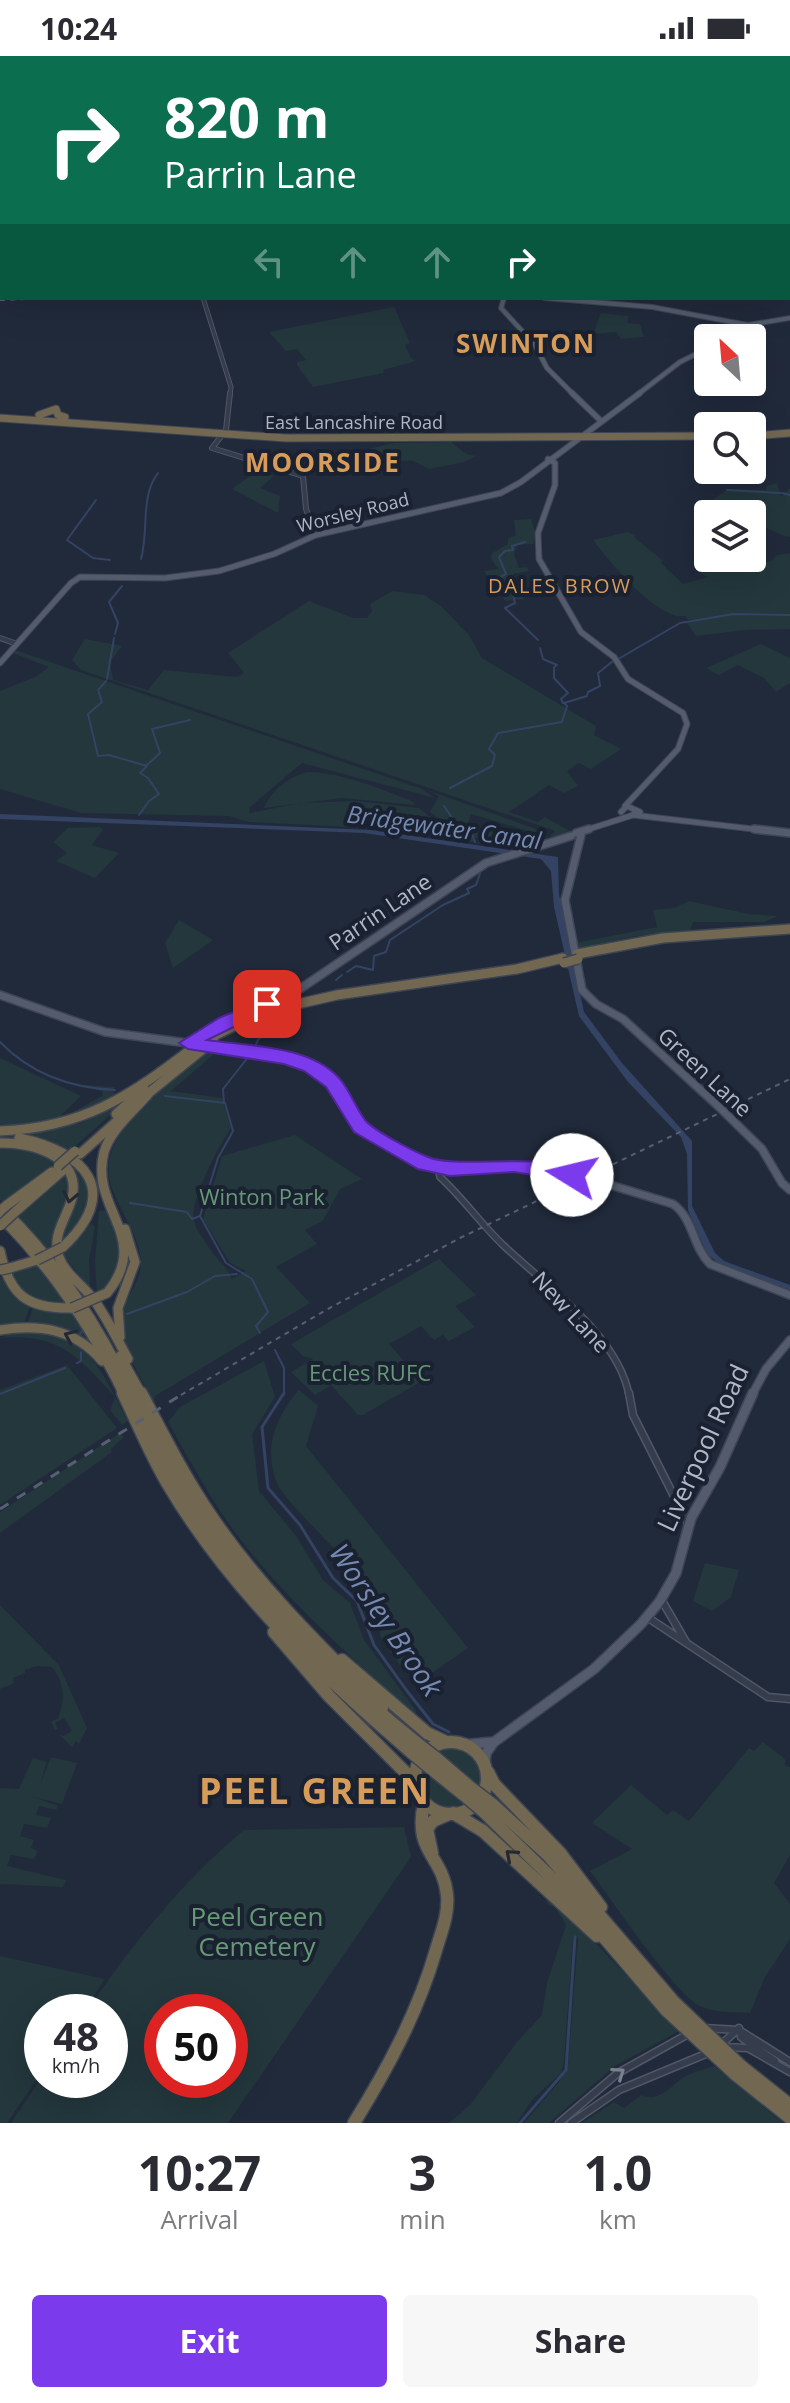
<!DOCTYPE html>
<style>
body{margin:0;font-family:"Open Sans",sans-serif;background:#f7f7f7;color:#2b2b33;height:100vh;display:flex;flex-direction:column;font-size:30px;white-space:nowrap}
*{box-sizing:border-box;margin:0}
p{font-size:26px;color:#7c7c81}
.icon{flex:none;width:44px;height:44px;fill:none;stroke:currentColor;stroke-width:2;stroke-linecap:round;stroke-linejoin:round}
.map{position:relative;height:2067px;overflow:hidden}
.details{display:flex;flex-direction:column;background:#fff;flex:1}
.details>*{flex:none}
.guide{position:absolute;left:0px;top:0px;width:790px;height:244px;box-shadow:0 8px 32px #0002;background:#0b6e4f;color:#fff;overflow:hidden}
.needle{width:52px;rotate:334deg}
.tools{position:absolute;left:694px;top:268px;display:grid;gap:16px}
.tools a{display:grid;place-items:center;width:72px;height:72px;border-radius:8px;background:#fff;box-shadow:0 8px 32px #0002;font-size:40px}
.speed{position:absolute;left:24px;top:1938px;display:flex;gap:16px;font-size:40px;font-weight:700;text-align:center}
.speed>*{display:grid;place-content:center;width:104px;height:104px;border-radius:50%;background:#fff;box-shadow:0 8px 32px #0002;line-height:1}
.speed small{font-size:20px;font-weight:400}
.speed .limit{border:12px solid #d22;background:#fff;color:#111}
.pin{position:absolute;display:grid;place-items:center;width:68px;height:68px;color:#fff;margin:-34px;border-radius:16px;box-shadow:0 4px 12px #0006}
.me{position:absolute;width:88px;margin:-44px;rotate:279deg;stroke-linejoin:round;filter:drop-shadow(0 0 6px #0008)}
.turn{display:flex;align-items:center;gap:28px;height:168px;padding:0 32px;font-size:36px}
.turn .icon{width:104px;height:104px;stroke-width:2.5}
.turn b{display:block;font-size:56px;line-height:68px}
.lanes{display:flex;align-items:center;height:76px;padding:0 32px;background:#0003;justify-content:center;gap:40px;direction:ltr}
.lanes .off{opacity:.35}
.eta{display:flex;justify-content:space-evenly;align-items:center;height:136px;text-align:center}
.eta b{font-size:48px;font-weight:700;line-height:56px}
.primary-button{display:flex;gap:16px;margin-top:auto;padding:16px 32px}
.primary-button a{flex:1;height:92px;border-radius:8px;background:#7c3aed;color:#fff;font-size:32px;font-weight:700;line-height:92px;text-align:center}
.primary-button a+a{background:#f7f7f7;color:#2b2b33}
.status{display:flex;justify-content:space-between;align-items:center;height:56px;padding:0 40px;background:#fff;direction:ltr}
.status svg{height:22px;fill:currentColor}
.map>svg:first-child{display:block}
.green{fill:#23373c;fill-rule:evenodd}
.water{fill:#344363}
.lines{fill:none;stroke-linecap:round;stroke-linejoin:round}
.stream-far1{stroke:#344363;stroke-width:2}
.stream{stroke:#344363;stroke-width:3}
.minor-far3-casing{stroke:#505766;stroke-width:5}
.minor-far2-casing{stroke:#505766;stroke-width:6}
.minor-far1-casing{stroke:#505766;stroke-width:8}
.minor-casing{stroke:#505766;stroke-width:9}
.major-far3-casing{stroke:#3e4554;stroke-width:6}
.major-far2-casing{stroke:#3e4554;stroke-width:7}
.major-far1-casing{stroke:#3e4554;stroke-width:10}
.major-casing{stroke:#3e4554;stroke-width:12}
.highway-far3-casing{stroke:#3d4453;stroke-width:7}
.highway-far2-casing{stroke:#3d4453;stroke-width:9}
.highway-far1-casing{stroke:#3d4453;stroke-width:12}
.highway-casing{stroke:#3d4453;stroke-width:15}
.minor-far3{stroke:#353c4b;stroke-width:3}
.minor-far2{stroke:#353c4b;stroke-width:4}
.minor-far1{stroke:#353c4b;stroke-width:5}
.minor{stroke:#353c4b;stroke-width:6}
.major-far3{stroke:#535b6c;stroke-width:4}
.major-far2{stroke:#535b6c;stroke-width:5}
.major-far1{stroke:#535b6c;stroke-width:7}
.major{stroke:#535b6c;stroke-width:9}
.highway-far3{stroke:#726852;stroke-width:5}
.highway-far2{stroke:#726852;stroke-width:7}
.highway-far1{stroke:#726852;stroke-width:9}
.highway{stroke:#726852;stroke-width:12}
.rail-far1{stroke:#576073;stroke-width:2;stroke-dasharray:5 5;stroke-linecap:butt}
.rail{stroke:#576073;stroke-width:3;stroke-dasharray:10 10;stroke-linecap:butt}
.highway-bridge-far1-casing{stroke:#3d4453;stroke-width:12;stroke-linecap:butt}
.highway-bridge-casing{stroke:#3d4453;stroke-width:15;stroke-linecap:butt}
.highway-bridge-far1{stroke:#726852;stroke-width:9}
.highway-bridge{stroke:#726852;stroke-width:12}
.oneway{stroke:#232833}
.oneway2{stroke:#79808f}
.route{fill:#7c3aed;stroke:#51269a;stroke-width:2}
.labels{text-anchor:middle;stroke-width:8;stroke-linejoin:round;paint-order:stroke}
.far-street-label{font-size:18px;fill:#b0b7c7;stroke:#1a2130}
.far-neighbourhood-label{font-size:20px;letter-spacing:2px;fill:#d89c5a;stroke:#1a2130}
.street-label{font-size:22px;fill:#b0b7c7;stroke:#1a2130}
.park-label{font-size:22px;fill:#669976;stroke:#1a2130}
.water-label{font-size:24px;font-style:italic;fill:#768ab1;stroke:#1a2130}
.far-district-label{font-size:26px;font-weight:bold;letter-spacing:2px;fill:#d89c5a;stroke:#1a2130}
.near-street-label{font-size:26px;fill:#b0b7c7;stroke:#1a2130}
.near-park-label{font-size:26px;fill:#669976;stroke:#1a2130}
.near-water-label{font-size:28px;font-style:italic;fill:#768ab1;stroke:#1a2130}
.near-district-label{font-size:36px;font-weight:bold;letter-spacing:2px;fill:#d89c5a;stroke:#1a2130}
</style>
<div class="status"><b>10:24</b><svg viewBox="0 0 49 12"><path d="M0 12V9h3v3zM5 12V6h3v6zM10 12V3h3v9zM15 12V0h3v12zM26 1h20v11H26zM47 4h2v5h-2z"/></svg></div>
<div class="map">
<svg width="790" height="2067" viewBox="0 0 790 2067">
<rect width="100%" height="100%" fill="#212a3b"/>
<!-- green -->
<path class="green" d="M394,251L410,287L405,289L411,302L416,305L383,314L384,317L313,331L297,309V306L306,304L297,293L286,295L269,276Z
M601,257L629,260L627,267L640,268L644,281L621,283L616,276L593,278Z
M451,386L466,398L476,400L464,406L429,413L413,405L372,404L364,394L394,387Z
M257,415L274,420L260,432L280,440L278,457L232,433Z
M777,427L781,441L790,432V481C775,478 772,472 756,470L752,466V458H733L715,449L710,451L711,445L728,433L766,434V430Z
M531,463L535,476L533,488L517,489L514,498L519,512L527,511L529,515L513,518L524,543L505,545L484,515L498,513L491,502L492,497L508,488V483L516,479L514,464Z
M628,476L636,479L634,481L662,504L661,507L683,528L708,521L700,517L744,513L751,508L744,503L752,509L771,505L777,499L790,497V573L746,574L696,580L687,567L734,558L688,564L685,560C658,565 609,505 593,484Z
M392,535L424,539L441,550L469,579L482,602L596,670L594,679L621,693L591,713L579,707L567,715L578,730L564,737L549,729L509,756L538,766L545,761L570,775L552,781L550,779L555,776L553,774L81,614L72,604L85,583L122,590L110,606L113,624L148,634L164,614L237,621L244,617L228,597L309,545L353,562H367L372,555L370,548Z
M761,588L790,602V627L776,636L764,622L738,609L719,619L706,612Z
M15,594L422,733L435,742L302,707L250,751L249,757L301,747L356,745L419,752L441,770L449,771V777L440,782L371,772L249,766L229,760L81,757L0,733V635L35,621L49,611L13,597Z
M309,716C343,717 378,732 410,744L416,749L342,742L264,752C272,733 289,720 309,716Z
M427,734L539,774L548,781L471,758L468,768C490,775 525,768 542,786L477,787L482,782H475L470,775L474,786L460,785L451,778V771L463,765H453L455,767L448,770L430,756L439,740Z
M100,771L103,773L92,789L119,797L95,822L56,805L67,797L53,786L68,772Z
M689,845L749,858L778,860L764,866H693L690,875L636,880L576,893L575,887L657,871L653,854L674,852Z
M179,864L213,884L173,912L165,887Z
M212,993H216L213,999L171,1035L222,1042L231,1072C219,1090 189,1145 194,1165C196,1174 205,1185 210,1193C216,1203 229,1212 232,1223L246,1215L230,1207L203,1163L222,1100L295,1079L362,1123L340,1133L323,1165L305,1174L317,1188L276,1211L310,1247L155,1340L154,1348C142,1321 112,1281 124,1251C130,1236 141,1223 141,1206C140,1181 120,1155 112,1132C90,1078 176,1022 212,993Z
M0,1002L81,1040L53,1067L102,1040L103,1036L83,1029L115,1031L114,1037L119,1040C82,1063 44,1074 0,1072Z
M136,1036L71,1094L48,1084L21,1079L82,1067Z
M0,1089L27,1092L57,1106L4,1147L0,1144Z
M77,1107C98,1150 90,1156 60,1190C66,1161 83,1141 71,1112Z
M65,1117L70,1134L54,1193L49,1196L16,1161Z
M108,1154C125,1186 126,1216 97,1240L95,1205L99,1155Z
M91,1167L95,1171L89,1204L90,1231L61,1197L80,1182Z
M439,1203L476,1239L455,1250L475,1271L449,1285L443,1279L434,1284L421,1270L389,1288L422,1325L363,1359H358L331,1329L315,1339L291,1316L313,1303L303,1300L291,1288Z
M39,1208L70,1249C37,1250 27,1242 8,1217Z
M0,1219L12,1238L30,1251L23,1269L0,1271Z
M33,1252L54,1256L73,1255L97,1295L27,1269Z
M39,1276C96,1288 102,1318 128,1365L122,1369L110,1354L115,1341C78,1300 59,1277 0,1282L14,1277Z
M264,1305L275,1341L252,1378L259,1435L296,1480L323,1524L350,1547L364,1584L417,1656L413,1658C356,1605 296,1553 247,1492C216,1453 192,1409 168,1366L180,1351Z
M67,1309L117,1372L0,1449V1334Z
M299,1334L318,1350L306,1390L468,1592L429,1619L406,1618L380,1580L382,1551L333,1507L336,1495C323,1480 281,1440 276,1425C263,1391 277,1359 299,1334Z
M120,1377L124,1381L111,1393L112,1396L0,1477V1456Z
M705,1507L739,1514L731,1541L712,1555L693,1545Z
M0,1549L59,1609L87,1672L79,1688L76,1685L72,1691L58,1677L63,1680L72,1675L64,1662L55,1667L58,1673L55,1674L51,1666L58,1662C65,1644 65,1627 52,1611L37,1610L25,1614V1617L13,1622L14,1627L0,1633Z
M763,1686L785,1703V1710L790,1711V1799L774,1827L790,1848V1883L764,1923L750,1957C734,1956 714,1957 700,1950C674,1937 611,1843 590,1815L632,1793L592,1767L631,1729L667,1759L673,1754L689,1765L749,1692L754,1695Z
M455,1691C478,1694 488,1709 482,1732L436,1694Z
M51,1701L77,1707L62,1748L34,1741L58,1750L56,1754L39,1750L36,1759L51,1762L47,1772L24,1768L20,1780L34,1784L31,1792L38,1795L34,1803L11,1799L7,1810L66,1824L63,1831L0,1828V1732L19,1733L33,1702L47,1706L40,1728Z
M420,1711L465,1747L450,1752L427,1744L419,1731Z
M404,1771L411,1801L228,2067H11L42,2021V2024H110V1956H86C132,1889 181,1826 244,1774ZM162,1956H230V2024H162Z
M544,1839C593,1880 634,1929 679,1975L615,2010L549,2067H524L559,2026L568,2009L578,1882L573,1881L564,2006L561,2017L532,2044L517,2067H449L470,2049L517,1986L542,1959L547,1927L566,1869L555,1851L548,1849Z
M0,1900L105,1923L83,1956H42V2016L7,2067H0Z
M714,2010L783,2067H582L614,2046L624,2052L641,2039C662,2048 672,2026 688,2019C696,2015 706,2013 714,2010Z"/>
<!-- water -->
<path class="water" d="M0,758L371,774L558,801L559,838L584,956L622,1007L692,1085V1150L715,1197L724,1205L790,1229V1234L724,1211L707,1198L688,1154L687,1098L681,1081L628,1026L579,960L554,851L551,815L541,803L364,777L0,763Z"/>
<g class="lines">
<!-- stream-far1 -->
<path class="stream-far1" d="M727,434L780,437
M782,437L790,439
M96,444L67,484L93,502L110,504
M525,486L512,490L513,494L505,495L499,501L506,518L498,522L511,530L515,547L505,552L538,584
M141,503C149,475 140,440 158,417
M115,578L118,567L109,546L122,530
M540,592L543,603L557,609L554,611V622L568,637L561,643L563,647
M620,602L680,567L734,558L790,559
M107,623L114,582
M106,625L98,634L102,646L88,658L98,700L109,699L147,710L140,717L148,722L159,738L149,745L139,759
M147,709L160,697L152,673L190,664
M450,732L492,710L495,699L489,693L498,677L562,666L567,650L564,647L587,640L588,636L600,630L598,617L613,605
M444,750L455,766
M458,768L471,776L475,786
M347,916L356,910L373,914L374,900L386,896L390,884L443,849L469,837L467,833L476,829L480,818
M336,924L342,919
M0,986C31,1018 71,1032 115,1034
M254,993L258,984L277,968
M165,1040L225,1047L233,1075L218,1102L200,1160L226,1207L252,1223L268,1256L256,1270L260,1277
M224,1047L223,1033L249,1000
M130,1147L187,1156L192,1163L200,1160
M127,1258L187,1236L215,1220L237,1218
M80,1278L83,1274
M275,1294L284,1312V1339
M77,1307L81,1305V1296
M0,1338L65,1312"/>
<!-- stream -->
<path class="stream" d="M284,1337L262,1371L268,1432L300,1469L333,1522L357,1545L374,1589L407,1635L433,1668L449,1676
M520,2067L566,2014L575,1881"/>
<!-- minor-far3 casing -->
<g class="minor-far3-casing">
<path id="minor-far3" d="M203,242L231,331L230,339"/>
</g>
<!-- minor-far2 casing -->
<g class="minor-far2-casing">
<path id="minor-far2" d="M230,337L226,374L212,392L303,420L306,453L316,479
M0,582L17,588"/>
</g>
<!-- minor-far1 casing -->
<g class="minor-far1-casing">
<path id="minor-far1" d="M438,1112L440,1121C463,1142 481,1168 503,1189C545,1229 618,1279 629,1339"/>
</g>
<!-- minor casing -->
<g class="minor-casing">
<path id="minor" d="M629,1337L633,1359L688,1468
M661,1543L686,1586
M647,1561L768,1641L790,1643
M703,1972L739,1974L790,2006
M739,1972L741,1981L775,2005
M722,1988L738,1973
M721,1991L748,1992L790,2016
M559,2067L618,2017L690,1977
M571,2067L619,2034L708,1997"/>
</g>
<!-- major-far3 casing -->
<g class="major-far3-casing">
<path id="major-far3" d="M504,242L501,252L535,289L547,312L574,339
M545,242L652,251L748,269L790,262
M729,282L744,275L748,269
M637,339L680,306L708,292"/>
</g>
<!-- major-far2 casing -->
<g class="major-far2-casing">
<path id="major-far2" d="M572,337L601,365
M548,403L555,407V429L538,477L539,503L581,576L614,601L628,623L683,657L687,668L678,693L625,750
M0,607L71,527L80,521L165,522L219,515L274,498L316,479L501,437L521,426L640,337
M621,756L627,750L640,756
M633,759L771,775
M583,775L633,759L636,754"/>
</g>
<!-- major-far1 casing -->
<g class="major-far1-casing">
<path id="major-far1" d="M754,773L790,777
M576,777L589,773
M581,779L565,844L582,934L596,948L623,963L717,1049L762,1093L782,1127L790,1134
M0,939L105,976L232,993L302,1007L332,1026L360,1071L425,1108L450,1113L514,1109L584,1121L673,1148C694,1163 692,1190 710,1208L790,1239
M188,987L236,960L291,939L486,807L571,780
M752,1339L766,1313L790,1284"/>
</g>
<!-- major casing -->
<g class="major-casing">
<path id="major" d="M460,1689L493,1686
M485,1709L486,1697L494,1686L594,1613L641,1568L660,1545L676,1517L691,1462L720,1411L753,1337"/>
</g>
<!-- highway-far3 casing -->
<g class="highway-far3-casing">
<path id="highway-far3" d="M419,2L425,0
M432,2L437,0"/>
</g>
<!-- highway-far2 casing -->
<g class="highway-far2-casing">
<path id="highway-far2" d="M39,359L56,353L58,359L65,361
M0,362L286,382L708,380
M752,380L790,377"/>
</g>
<!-- highway-far1 casing -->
<g class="highway-far1-casing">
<path id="highway-far1" d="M577,898L663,882L790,873
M205,984L249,963L293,949L337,939L517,913L563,902
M145,1040L203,993
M116,1058L144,1033
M0,1075C83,1072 130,1040 194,991
M19,1082C86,1096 122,1135 63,1191
M0,1087C31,1086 82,1100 72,1142C67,1162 51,1179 59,1201C65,1218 83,1229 94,1244C107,1262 117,1283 128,1303
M80,1098L125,1058
M7,1149L52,1116
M5,1155C60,1209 99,1270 132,1339
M15,1156L63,1114
M0,1160C52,1213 92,1272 124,1339
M0,1195C9,1239 27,1253 72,1252
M10,1212L37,1204
M107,1237C153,1181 89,1153 104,1096C111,1073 134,1055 149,1037
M0,1274C40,1268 75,1273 102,1305
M120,1281L118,1252L135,1206L125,1173
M120,1300L142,1339"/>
</g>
<!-- highway casing -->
<g class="highway-casing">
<path id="highway" d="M123,1337C138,1368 151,1400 169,1430C231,1534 320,1618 411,1696
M131,1337C204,1487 289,1584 418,1688
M141,1337C163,1378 184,1421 211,1460C259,1531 321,1591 382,1652
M274,1576L329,1640L413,1724
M342,1604L427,1677L446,1686
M415 1722a36 36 0 1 1 72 0a36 36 0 1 1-72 0Z
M436,1702L471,1732
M428,1710L464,1739
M488,1716L494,1728L561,1798L601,1851
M492,1748L548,1799L673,1945
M484,1756L561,1831L666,1954
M453,1757L483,1775L597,1880
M432,1797L427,1773L433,1765L449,1758
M354,2067C388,2012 418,1956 436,1894C441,1877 449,1858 447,1839C443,1799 413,1797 424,1747"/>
</g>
<!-- minor-far3 -->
<use href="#minor-far3" class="minor-far3"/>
<!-- minor-far2 -->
<use href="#minor-far2" class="minor-far2"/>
<!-- minor-far1 -->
<use href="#minor-far1" class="minor-far1"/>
<!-- minor -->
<use href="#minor" class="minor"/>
<!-- major-far3 -->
<use href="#major-far3" class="major-far3"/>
<!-- major-far2 -->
<use href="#major-far2" class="major-far2"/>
<!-- major-far1 -->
<use href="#major-far1" class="major-far1"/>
<!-- major -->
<use href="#major" class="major"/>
<!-- highway-far3 -->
<use href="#highway-far3" class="highway-far3"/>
<!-- highway-far2 -->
<use href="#highway-far2" class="highway-far2"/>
<!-- highway-far1 -->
<use href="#highway-far1" class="highway-far1"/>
<!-- highway -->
<use href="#highway" class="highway"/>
<!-- rail-far1 -->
<path class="rail-far1" d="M0,0H128
M738,0L771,2
M0,244L50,242
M181,1339L326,1254L460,1182L790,1023"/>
<!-- rail -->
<path class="rail" d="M0,1453L184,1337"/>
<!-- highway-bridge-far1 casing -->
<g class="highway-bridge-far1-casing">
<path id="highway-bridge-far1" d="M564,907L578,903
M203,993L214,986
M58,1110L75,1095
M0,1155L7,1149
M0,1170L15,1156
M37,1204L63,1191
M1,1214L10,1212
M72,1252L107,1237"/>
</g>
<!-- highway-bridge casing -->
<g class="highway-bridge-casing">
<path id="highway-bridge" d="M418,1688L436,1702
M411,1696L428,1710
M471,1732L492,1748
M464,1739L484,1756
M673,1945L741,2010L790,2049
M666,1954L736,2019L790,2062"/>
</g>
<!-- highway-bridge-far1 -->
<use href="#highway-bridge-far1" class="highway-bridge-far1"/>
<!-- highway-bridge -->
<use href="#highway-bridge" class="highway-bridge"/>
</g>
<!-- one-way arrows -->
<defs><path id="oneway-chevron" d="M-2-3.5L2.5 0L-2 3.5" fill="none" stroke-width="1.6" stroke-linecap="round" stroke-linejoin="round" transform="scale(2)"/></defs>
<g class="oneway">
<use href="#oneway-chevron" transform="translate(70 1141) rotate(102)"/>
<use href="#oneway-chevron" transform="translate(70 1280) rotate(-156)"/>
<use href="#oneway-chevron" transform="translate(511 1799) rotate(-139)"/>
</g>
<use class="oneway2" href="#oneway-chevron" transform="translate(619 2017) rotate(-35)"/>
<!-- route -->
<path class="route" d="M267,942L276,948L273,952L207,984C248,990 309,989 339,1022C350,1034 355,1051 365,1064C374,1075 413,1095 428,1101C456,1114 564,1093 581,1119L572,1125L514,1116L450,1120L418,1113L354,1076L326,1031L304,1015L284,1008L188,993L179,987L219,962Z"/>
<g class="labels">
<!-- far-street labels -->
<g class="far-street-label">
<text x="354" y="373">East Lancashire Road</text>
<text transform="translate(353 457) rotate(-14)" y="6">Worsley Road</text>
</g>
<!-- far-neighbourhood labels -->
<g class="far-neighbourhood-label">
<text x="560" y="537">DALES BROW</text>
</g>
<!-- street labels -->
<g class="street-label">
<text transform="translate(380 856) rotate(-34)" y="8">Parrin Lane</text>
<text transform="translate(705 1016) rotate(43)" y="8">Green Lane</text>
<text transform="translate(571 1256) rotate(47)" y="8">New Lane</text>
</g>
<!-- park labels -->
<g class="park-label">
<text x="262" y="1149">Winton Park</text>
<text x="370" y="1325">Eccles RUFC</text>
</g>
<!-- water labels -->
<g class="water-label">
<text transform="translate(444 772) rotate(8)" y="8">Bridgewater Canal</text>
</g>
<!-- far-district labels -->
<g class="far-district-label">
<text x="526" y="297">SWINTON</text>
<text x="323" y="416">MOORSIDE</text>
</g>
<!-- near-street labels -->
<g class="near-street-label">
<text transform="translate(703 1392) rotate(-65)" y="9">Liverpool Road</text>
</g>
<!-- near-park labels -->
<g class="near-park-label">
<text x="257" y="1870">Peel Green<tspan x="257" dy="30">Cemetery</tspan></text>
</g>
<!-- near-water labels -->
<g class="near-water-label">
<text transform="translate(386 1564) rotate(56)" y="10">Worsley Brook</text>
</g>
<!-- near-district labels -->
<g class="near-district-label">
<text x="315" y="1748">PEEL GREEN</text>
</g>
</g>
</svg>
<div class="tools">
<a><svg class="needle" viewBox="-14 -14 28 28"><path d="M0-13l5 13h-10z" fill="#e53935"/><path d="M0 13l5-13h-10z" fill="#7c7c81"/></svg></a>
<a><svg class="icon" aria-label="search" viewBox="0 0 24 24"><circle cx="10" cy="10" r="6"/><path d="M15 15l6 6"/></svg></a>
<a><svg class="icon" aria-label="layers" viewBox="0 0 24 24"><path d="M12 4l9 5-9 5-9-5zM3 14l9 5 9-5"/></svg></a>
</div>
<div class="speed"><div>48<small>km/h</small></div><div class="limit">50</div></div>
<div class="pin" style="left:267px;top:948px;background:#d93025"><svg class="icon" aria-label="arrive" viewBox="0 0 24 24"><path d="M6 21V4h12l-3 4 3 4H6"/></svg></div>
<svg class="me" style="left:572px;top:1119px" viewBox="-20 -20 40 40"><circle r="19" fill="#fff"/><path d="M0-13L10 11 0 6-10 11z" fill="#7c3aed"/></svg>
<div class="guide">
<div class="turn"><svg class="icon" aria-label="right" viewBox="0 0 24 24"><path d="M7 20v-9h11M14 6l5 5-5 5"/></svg><div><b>820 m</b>Parrin Lane</div></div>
<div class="lanes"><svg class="icon off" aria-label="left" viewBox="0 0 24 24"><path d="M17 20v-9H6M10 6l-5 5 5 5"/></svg><svg class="icon off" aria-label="ahead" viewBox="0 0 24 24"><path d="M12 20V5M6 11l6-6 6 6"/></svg><svg class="icon off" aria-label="ahead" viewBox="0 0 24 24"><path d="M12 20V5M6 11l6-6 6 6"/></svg><svg class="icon" aria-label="right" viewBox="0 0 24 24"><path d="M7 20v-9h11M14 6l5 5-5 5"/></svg></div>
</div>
</div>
<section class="details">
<div class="eta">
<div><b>10:27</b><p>Arrival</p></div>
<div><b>3</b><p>min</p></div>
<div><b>1.0</b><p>km</p></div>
</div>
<div class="primary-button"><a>Exit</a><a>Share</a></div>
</section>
